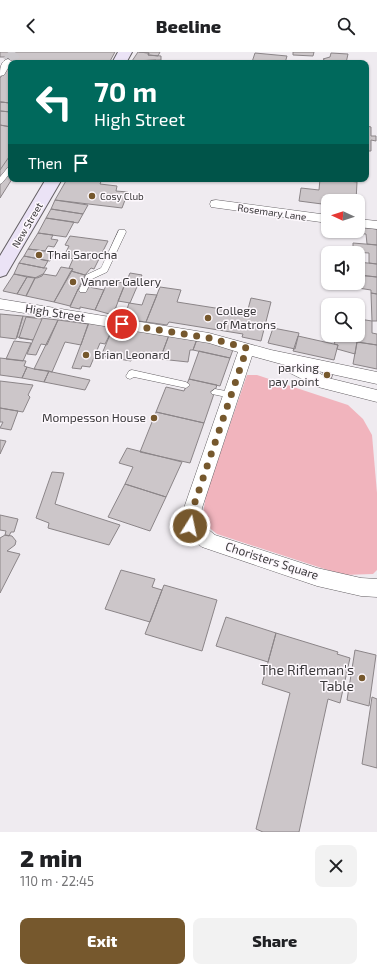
<!DOCTYPE html>
<meta charset="utf-8">
<style>
body{margin:0;font-family:"Exo 2",sans-serif;background:#f2f2f2;color:#202124;height:100vh;display:flex;flex-direction:column;font-size:15px;white-space:nowrap}
*{box-sizing:border-box;margin:0}
p{font-size:13px;color:#757577}
.icon{flex:none;width:22px;height:22px;fill:none;stroke:currentColor;stroke-width:2;stroke-linecap:round;stroke-linejoin:round}
.map{position:relative;height:780px;overflow:hidden}
.details{display:flex;flex-direction:column;background:#fff;flex:1}
.details>*{flex:none}
.hud{position:absolute;left:8px;top:8px;width:361px;height:122px;border-radius:8px;box-shadow:0 1px 3px #0004;background:#00695c;color:#fff;overflow:hidden}
.needle{width:26px;rotate:273deg}
.buttons{position:absolute;left:321px;top:142px;display:grid;gap:8px}
.buttons a{display:grid;place-items:center;width:44px;height:44px;border-radius:8px;background:#fff;box-shadow:0 1px 3px #0004;font-size:20px}
.pin{position:absolute;display:grid;place-items:center;width:34px;height:34px;color:#fff;margin:-17px;border:2px solid #fff;border-radius:50%;box-shadow:0 1px 4px #0007}
.me{position:absolute;width:44px;margin:-22px;rotate:10deg;stroke-linejoin:round;filter:drop-shadow(0 0 3px #0008)}
.turn{display:flex;align-items:center;gap:14px;height:84px;padding:0 20px;font-size:18px}
.turn .icon{width:52px;height:52px;stroke-width:2.5}
.turn b{display:block;font-size:28px;line-height:34px}
.then{display:flex;align-items:center;height:38px;padding:0 20px;background:#0003;gap:8px;font-size:15px}
.round{display:grid;place-items:center;flex:none;width:42px;height:42px;border-radius:8px;background:#f2f2f2}
.overview{display:flex;align-items:center;justify-content:space-between;height:68px;padding:0 20px}
h1{font-size:24px;font-weight:800;line-height:30px}
.primary-button{display:flex;gap:8px;margin-top:auto;padding:8px 20px}
.primary-button a{flex:1;height:46px;border-radius:8px;background:#76582d;color:#fff;font-size:16px;font-weight:800;line-height:46px;text-align:center}
.primary-button a+a{background:#f2f2f2;color:#202124}
header{display:flex;justify-content:space-between;align-items:center;height:52px;padding:0 20px;background:#fff;font-size:18px;font-weight:800}
.map>svg:first-child{display:block}
.green{fill:#f1b4bd}
.building{fill:#ccc6c9;stroke:#8b8588}
.lines{fill:none;stroke-linecap:round;stroke-linejoin:round}
.street-tunnel{stroke:#cbc8cc;stroke-width:12;stroke-dasharray:12 6;stroke-linecap:butt}
.lane-casing{stroke:#656165;stroke-width:1}
.street-casing{stroke:#656165;stroke-width:1}
.secondary-casing{stroke:#656165;stroke-width:2}
.lane{fill:#fff;fill-rule:evenodd}
.street{fill:#fff;fill-rule:evenodd}
.secondary{fill:#ebe3f6;fill-rule:evenodd}
.route{stroke:#76582d;stroke-width:7;stroke-dasharray:0 12.6}
.poi-dot{fill:#76582d;stroke:#fdf8fd;stroke-width:1.5}
.labels{text-anchor:middle;stroke-width:3;stroke-linejoin:round;paint-order:stroke}
.far-poi-label{font-size:10px;fill:#3c3a3c;stroke:#fdf8fd;text-anchor:start}
.far-street-label{font-size:10px;fill:#3c3a3c;stroke:#fdf8fd}
.poi-label{font-size:12px;fill:#3c3a3c;stroke:#fdf8fd;text-anchor:start}
.street-label{font-size:12px;fill:#3c3a3c;stroke:#fdf8fd}
.near-poi-label{font-size:14px;fill:#3c3a3c;stroke:#fdf8fd;text-anchor:end}
</style>
<header><svg class="icon" aria-label="back" viewBox="0 0 24 24"><path d="M15 5l-7 7 7 7"/></svg>Beeline<svg class="icon" aria-label="search" viewBox="0 0 24 24"><circle cx="10" cy="10" r="6"/><path d="M15 15l6 6"/></svg></header>
<div class="map">
<svg width="377" height="780" viewBox="0 0 377 780">
<rect width="100%" height="100%" fill="#efebf0"/>
<!-- green -->
<path class="green" d="M247,323H257L348,353L363,367L372,383L377,441V518L373,522L343,523L217,482L207,474L203,462L206,442Z"/>
<!-- building -->
<path class="building" d="M0,0H115L109,11H21L4,9L8,5H0Z
M138,0L149,1L148,3L161,4V8L132,9Z
M139,0H160L158,4L148,3L149,1Z
M293,0H314L313,4L293,3Z
M255,1L287,4L285,11H258L252,10Z
M331,1L348,2L346,11H328L323,7L330,5Z
M156,8L155,11H131L132,9Z
M12,10L21,11H11V51L0,50V26Z
M0,50L11,51V60L0,59Z
M0,50L11,51V127H12L0,146Z
M0,59L11,60V75L0,73Z
M0,73L11,75V102L0,118Z
M366,73L367,74L371,75V84H376V89L371,88V99H366Z
M67,127H102L100,132L117,134L116,139L128,140L122,156L55,148Z
M320,127H349V129L357,130L356,149H322V152L299,149L301,136L319,138Z
M55,148L88,153L83,162L51,157Z
M51,157L83,162L78,171L46,166Z
M46,166L74,170L66,185L38,181Z
M358,175L377,177V193L367,192L366,182L352,181V179H358Z
M38,181L53,183L51,187L58,188L54,195L48,194L45,199L28,197Z
M70,184L108,189L94,217L91,216L85,223L71,219L73,217L69,216L73,207L64,204L69,194L65,193Z
M353,191L377,193V212L369,211V201L353,200Z
M28,197L45,199L54,201L50,209L24,204Z
M24,204L48,209L44,216L19,211Z
M358,210L377,212V225L358,223Z
M19,211L44,216H47L42,224L37,226L14,222Z
M61,215L73,217L54,250L26,244L35,226L43,222L56,224Z
M71,219L85,223L70,254L54,250Z
M130,221L142,223L130,251L118,249Z
M14,222L27,225L17,242L3,239Z
M358,223L377,225V242L371,241V238L358,236Z
M27,225L35,226L26,244L17,242Z
M108,229L125,231L113,263L95,258Z
M89,235L104,238L95,258L80,255V257L70,255L78,237L86,239Z
M160,235L181,238L177,250L247,261L251,246L271,250L261,289L242,285L243,282L169,270L167,273L146,270Z
M371,241L377,242V269H372Z
M146,242L157,243L146,270L124,267L129,251L142,253Z
M115,256L127,258L120,279L108,277Z
M0,262L23,264L16,287L0,285Z
M23,264L58,268L47,293L41,292L36,303L27,302L33,288L17,285Z
M26,265L42,267L33,288L19,286Z
M359,267L372,269V281L377,282V293L357,290Z
M58,268L88,272L81,293L65,290L52,320L34,317Z
M89,271L109,274L108,277L112,278L105,292L100,291L90,315L82,314L81,317L72,316Z
M121,276L169,283L160,307L133,303L131,309L101,304L112,278L120,279Z
M273,276L299,281L295,297L268,291Z
M169,283L197,287L193,298H190L188,310L160,307Z
M338,283H351L350,288L357,290L355,302L337,297L338,293L334,292Z
M298,284L338,293L334,308L293,299Z
M197,287L234,295L230,306L193,298Z
M14,289L31,291L23,309L6,307Z
M357,290L377,293V317L353,312Z
M199,299L230,306L220,334L189,327Z
M0,306L26,309L24,314L27,315L22,326L0,323Z
M27,315L34,317L49,319L44,330L22,326Z
M49,319L52,320L90,328L85,338L44,330Z
M323,320L333,322L331,327L322,324Z
M189,327L217,333L204,371L156,360L166,335L184,339Z
M0,329L33,333L28,343L30,345L23,360L0,356Z
M0,356L18,359L11,378L0,376L3,370H0Z
M156,360L204,371L190,411L140,400Z
M0,388L6,389L0,402Z
M127,396L182,410L166,445L125,432L133,415L119,411Z
M52,420L64,421L55,452L120,473L109,493L48,476L49,471L36,466Z
M125,432L166,445L150,479L108,465Z
M0,463L18,467L14,480H11L9,484L5,483L6,479L0,478Z
M5,483L12,484L16,489L15,493L7,499L20,502L0,541V486Z
M121,518L155,527L152,535L162,538L150,570L105,557Z
M164,533L217,548L202,599L145,582Z
M226,565L276,581L268,610L216,594Z
M276,581L338,600L337,602L350,606L340,651L328,647L299,780H263L256,777L290,641L262,632Z
M355,598L376,603L369,654L347,648Z
M372,645L377,647V716L362,712Z"/>
<g class="lines">
<!-- street-tunnel -->
<path class="street-tunnel" d="M8,10L16,0"/>
<!-- lane casing -->
<g class="lane-casing">
<path id="lane" d="M11,113V120L2,131L0,132V125L9,114Z
M119,178H125L126,180L107,220L92,227L86,240H80L79,238L86,223L101,216Z
M132,318L186,330L190,333L186,336L134,325L130,327L127,326L126,324L129,319Z
M215,337L231,340L235,343L231,346L212,342L211,340Z"/>
</g>
<!-- street casing -->
<g class="street-casing">
<path id="street" d="M8,7L13,10L11,11L4,23L0,24C0,17 0,9 8,7Z
M216,148L328,163V171L211,155L210,152L211,149Z
M358,167L377,169V177L358,175Z
M0,247L110,265L115,266L117,269L122,267L209,281L271,298L377,320V332L313,318L328,326L377,338V350L318,335L286,319L284,315L285,313L252,304L202,456L200,471L215,483L317,516L361,526L377,527V545L361,544L317,534L202,495L183,480L181,474L184,456L238,300L209,291L122,277L117,276L115,273L110,275L0,257Z"/>
</g>
<!-- secondary casing -->
<g class="secondary-casing">
<path id="secondary" d="M118,0H132L126,11H112Z
M46,127H62L6,223L0,225V204Z"/>
</g>
<!-- lane -->
<use href="#lane" class="lane"/>
<!-- street -->
<use href="#street" class="street"/>
<!-- secondary -->
<use href="#secondary" class="secondary"/>
</g>
<g class="lines">
<!-- route -->
<path class="route" d="M122,272L209,286L247,296L193,456L190,474"/>
</g>
<!-- markers -->
<g class="poi-dot">
<circle cx="92" cy="144" r="4"/>
<circle cx="39" cy="203" r="4"/>
<circle cx="73" cy="230" r="4"/>
<circle cx="208" cy="266" r="4"/>
<circle cx="86" cy="303" r="4"/>
<circle cx="327" cy="323" r="4"/>
<circle cx="154" cy="366" r="4"/>
<circle cx="362" cy="626" r="4"/>
</g>
<g class="labels">
<!-- far-poi labels -->
<g class="far-poi-label">
<text x="100" y="148">Cosy Club</text>
</g>
<!-- far-street labels -->
<g class="far-street-label">
<text transform="translate(272 160) rotate(8)" y="4">Rosemary Lane</text>
<text transform="translate(27 173) rotate(-60)" y="4">New Street</text>
</g>
<!-- poi labels -->
<g class="poi-label">
<text x="47" y="207">Thai Sarocha</text>
<text x="81" y="234">Vanner Gallery</text>
<text x="216" y="263">College<tspan x="216" dy="14">of Matrons</tspan></text>
<text x="94" y="307">Brian Leonard</text>
<text x="319" y="320" text-anchor="end">parking<tspan x="319" dy="14">pay point</tspan></text>
<text x="146" y="370" text-anchor="end">Mompesson House</text>
</g>
<!-- street labels -->
<g class="street-label">
<text transform="translate(55 261) rotate(9)" y="4">High Street</text>
<text transform="translate(272 509) rotate(18)" y="4">Choristers Square</text>
</g>
<!-- near-poi labels -->
<g class="near-poi-label">
<text x="354" y="623">The Rifleman's<tspan x="354" dy="16">Table</tspan></text>
</g>
</g>
</svg>
<div class="buttons">
<a><svg class="needle" viewBox="-14 -14 28 28"><path d="M0-13l5 13h-10z" fill="#e53935"/><path d="M0 13l5-13h-10z" fill="#757577"/></svg></a>
<a><svg class="icon" aria-label="sound" viewBox="0 0 24 24"><path d="M4 9h4l5-4v14l-5-4H4zM17 9q2 3 0 6"/></svg></a>
<a><svg class="icon" aria-label="search" viewBox="0 0 24 24"><circle cx="10" cy="10" r="6"/><path d="M15 15l6 6"/></svg></a>
</div>
<div class="pin" style="left:122px;top:272px;background:#d93025"><svg class="icon" aria-label="arrive" viewBox="0 0 24 24"><path d="M6 21V4h12l-3 4 3 4H6"/></svg></div>
<svg class="me" style="left:190px;top:474px" viewBox="-20 -20 40 40"><circle r="17" fill="#76582d" stroke="#fff" stroke-width="3"/><path d="M0-11L8 9 0 5-8 9z" fill="#fff"/></svg>
<div class="hud">
<div class="turn"><svg class="icon" aria-label="left" viewBox="0 0 24 24"><path d="M17 20v-9H6M10 6l-5 5 5 5"/></svg><div><b>70 m</b>High Street</div></div>
<div class="then">Then<svg class="icon" aria-label="arrive" viewBox="0 0 24 24"><path d="M6 21V4h12l-3 4 3 4H6"/></svg></div>
</div>
</div>
<section class="details">
<div class="overview"><div><h1>2 min</h1><p>110 m · 22:45</p></div><a class="round"><svg class="icon" aria-label="close" viewBox="0 0 24 24"><path d="M6 6l12 12M18 6L6 18"/></svg></a></div>
<div class="primary-button"><a>Exit</a><a>Share</a></div>
</section>
